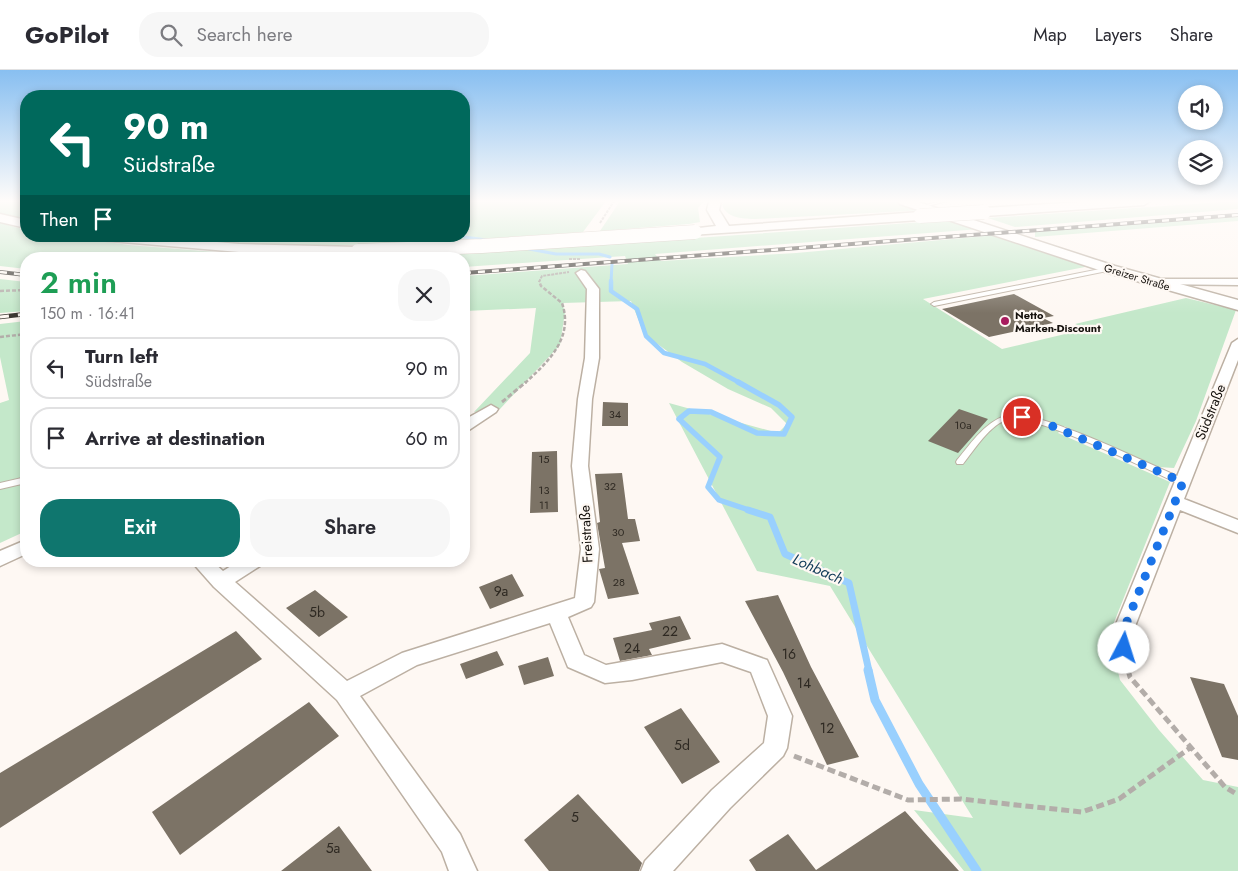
<!DOCTYPE html>
<meta charset="utf-8">
<style>
body{margin:0;font-family:Jost,sans-serif;background:#f7f7f7;color:#2b2b33;height:100vh;display:flex;flex-direction:column;font-size:19px;white-space:nowrap}
*{box-sizing:border-box;margin:0}
p{font-size:16px;color:#7c7c81}
.icon{flex:none;width:28px;height:28px;fill:none;stroke:currentColor;stroke-width:2;stroke-linecap:round;stroke-linejoin:round}
.map{position:relative;flex:1;overflow:hidden}
.panel{position:absolute;left:20px;top:182px;width:450px;height:315px;display:flex;flex-direction:column;background:#fff;border-radius:20px;box-shadow:0 2px 8px #0003}
.panel>*{flex:none}
.banner{position:absolute;left:20px;top:20px;width:450px;height:152px;border-radius:20px;box-shadow:0 2px 8px #0003;background:#00695c;color:#fff;overflow:hidden}
.controls{position:absolute;left:1178px;top:15px;display:grid;gap:10px}
.controls a{display:grid;place-items:center;width:45px;height:45px;border-radius:50%;background:#fff;box-shadow:0 2px 8px #0003;font-size:25px}
.pin{position:absolute;display:grid;place-items:center;width:42px;height:42px;color:#fff;margin:-21px;border:2px solid #fff;border-radius:50%;box-shadow:0 1px 5px #0007}
.me{position:absolute;width:55px;margin:-28px;rotate:5deg;stroke-linejoin:round;filter:drop-shadow(0 0 4px #0008)}
.turn{display:flex;align-items:center;gap:18px;height:105px;padding:0 20px;font-size:22px}
.turn .icon{width:65px;height:65px;stroke-width:2.5}
.turn b{display:block;font-size:35px;line-height:42px}
.then{display:flex;align-items:center;height:48px;padding:0 20px;background:#0003;gap:10px;font-size:19px}
.round{display:grid;place-items:center;flex:none;width:52px;height:52px;border-radius:20px;background:#f7f7f7}
.summary{display:flex;align-items:center;justify-content:space-between;height:85px;padding:0 20px}
h1{font-size:30px;font-weight:600;line-height:38px;color:#1e9e55}
.action{display:flex;gap:10px;margin-top:auto;padding:10px 20px}
.action a{flex:1;height:58px;border-radius:20px;background:#0f766e;color:#fff;font-size:20px;font-weight:600;line-height:58px;text-align:center}
.action a+a{background:#f7f7f7;color:#2b2b33}
ul{padding:0;list-style:none}
li{display:flex;align-items:center;gap:15px;height:62px;margin:0 10px 8px;padding:0 10px;border:2px solid #e1e1e2;border-radius:20px}
li div{flex:1}
li b{display:block;font-size:19px}
li em{font-style:normal}
header{display:flex;align-items:center;gap:30px;box-sizing:border-box;height:70px;padding:0 25px;background:#fff;border-bottom:1px solid #e1e1e2}
header strong{font-size:24px}
nav{display:flex;gap:28px;margin-inline-start:auto;font-size:18px}
.search{width:350px;height:45px;background:#f7f7f7;display:flex;align-items:center;gap:12px;box-sizing:border-box;padding:0 18px;border-radius:20px;color:#7c7c81;font-size:19px}
.map>svg:first-child{display:block}
.green{fill:#c4e8ca}
.lines{fill:none;stroke-linecap:round;stroke-linejoin:round}
.stream-far4{stroke:#99d0fe;stroke-width:3}
.stream-far3{stroke:#99d0fe;stroke-width:4.5}
.stream-far2{stroke:#99d0fe;stroke-width:5.5}
.stream-far1{stroke:#99d0fe;stroke-width:7}
.stream{stroke:#99d0fe;stroke-width:9}
.building{fill:#7c7366}
.service-casing{stroke:#bcb0a3;stroke-width:2}
.minor-casing{stroke:#bcb0a3;stroke-width:3}
.secondary-casing{stroke:#bcb0a3;stroke-width:3}
.path-far4{stroke:#b3ada9;stroke-width:2;stroke-dasharray:3 1;stroke-linecap:butt}
.path-far3{stroke:#b3ada9;stroke-width:2.5;stroke-dasharray:4 2;stroke-linecap:butt}
.path-far2{stroke:#b3ada9;stroke-width:3;stroke-dasharray:5 2.5;stroke-linecap:butt}
.path-far1{stroke:#b3ada9;stroke-width:4;stroke-dasharray:6 3;stroke-linecap:butt}
.path{stroke:#b3ada9;stroke-width:5;stroke-dasharray:8 4;stroke-linecap:butt}
.service{fill:#fff;fill-rule:evenodd}
.minor{fill:#fff;fill-rule:evenodd}
.secondary{fill:#fff;fill-rule:evenodd}
.rail-far1-casing{stroke:#3d3934;stroke-width:4}
.rail-casing{stroke:#3d3934;stroke-width:4.5}
.rail-far1{stroke:#fef8f3;stroke-width:2.5;stroke-dasharray:7;stroke-linecap:butt}
.rail{stroke:#fef8f3;stroke-width:3;stroke-dasharray:9;stroke-linecap:butt}
.secondary-bridge-casing{stroke:#bcb0a3;stroke-width:15;stroke-linecap:butt}
.secondary-bridge{stroke:#fff;stroke-width:14}
.route{stroke:#1a73e8;stroke-width:9;stroke-dasharray:0 16.2}
.poi-dot{fill:#a81c5e;stroke:#fef8f3;stroke-width:2}
.labels{text-anchor:middle;stroke-width:4.5;stroke-linejoin:round;paint-order:stroke}
.far-street-label{font-size:11px;fill:#14100c;stroke:#fef8f3}
.far-poi-label{font-size:11px;font-weight:bold;fill:#14100c;stroke:#fef8f3;text-anchor:start}
.number-label{font-size:11px;fill:#2e2922}
.street-label{font-size:14px;fill:#14100c;stroke:#fef8f3}
.near-number-label{font-size:14px;fill:#2e2922}
.water-label{font-size:15px;font-style:italic;fill:#0e3856;stroke:#fef8f3}
</style>
<header>
<strong>GoPilot</strong>
<div class="search"><svg class="icon" aria-label="search" viewBox="0 0 24 24"><circle cx="10" cy="10" r="6"/><path d="M15 15l6 6"/></svg>Search here</div>
<nav><a>Map</a><a>Layers</a><a>Share</a></nav>
</header>
<div class="map">
<svg width="1238" height="801" viewBox="0 0 1238 801">
<rect width="100%" height="100%" fill="#fef8f3"/>
<!-- green -->
<path class="green" d="M0,131H26V149L0,143Z
M464,131H606L583,162C466,170 348,179 231,174C198,172 165,169 132,166H464Z
M620,131H704L698,138L700,152L689,154L600,161Z
M726,131H897L926,140L756,149C744,149 725,148 722,134Z
M1238,131V139L1015,157L988,148Z
M1238,147V151L1035,167V162Z
M953,150L980,159L655,184L661,191L796,183L997,165L1090,196L923,229L1002,279L1086,259L1075,254L1186,228L1236,240L1196,351L1174,398L1158,397L1064,356L1058,363L1170,412L1109,565L1120,610L1159,660L1203,710L1238,717V801H964L914,740L973,748L830,516L757,501L669,333L778,363L787,354L771,338L728,319L682,292L644,264L631,231L562,233L565,242L560,275L500,339L474,342L530,283L536,238L464,241V206L628,194L625,186L464,197V189H26V199L0,196V153L26,160V166H66L128,175L228,183L339,186L550,178Z
M0,209L26,212V241L0,243Z
M26,251V461L0,473V333L9,330L0,287V254Z"/>
<g class="lines">
<!-- stream-far4 -->
<path class="stream-far4" d="M457,166L494,171
M529,179L556,184H599L610,187
M611,212L612,194"/>
<!-- stream-far3 -->
<path class="stream-far3" d="M611,211V221L637,239L646,266L664,283L705,294L740,313"/>
<!-- stream-far2 -->
<path class="stream-far2" d="M738,312L779,335L792,347L784,364L757,363L711,342L689,341L679,349L720,387L708,417L719,430L752,441"/>
<!-- stream-far1 -->
<path class="stream-far1" d="M748,440L770,447L785,484L849,513L869,601"/>
<!-- stream -->
<path class="stream" d="M868,600L875,630L919,714L977,801"/>
</g>
<!-- building -->
<path class="building" d="M1014,224L1054,246L1043,248L1053,253L989,267L942,239Z
M603,332L628,333V356H602Z
M959,339L988,349L958,383L928,371Z
M557,381L558,442L530,443L532,382Z
M622,403L628,449H635L640,471L622,473L639,524L608,529L599,499L605,498L597,453L600,452L595,404Z
M512,504L524,526L490,539L479,517Z
M315,520L348,547L319,567L286,538Z
M778,525L811,597L859,687L827,695L783,602L745,531Z
M680,546L691,569L649,579L652,585L620,591L613,568L652,560L649,553Z
M236,561L262,589L0,758V703Z
M497,581L504,595L466,609L460,594Z
M548,587L554,606L524,615L518,596Z
M1190,607L1224,614L1238,646V690L1222,687Z
M309,632L339,666L180,785L152,742Z
M681,638L720,692L682,714L644,657Z
M578,724L642,793L639,801H549L524,770Z
M905,741L959,801H756L749,790L788,764L816,800Z
M339,756L372,801H281Z"/>
<g class="lines">
<!-- service casing -->
<g class="service-casing">
<path id="service" d="M941,131H947L924,137L922,136Z
M1110,197L1112,198V200L934,236L931,234L934,232Z
M1011,344C1037,346 1061,356 1084,365C1119,379 1152,395 1186,410L1187,412L1186,414H1180C1151,401 1034,343 1009,349C991,353 974,380 963,394H957L956,392L957,390C973,371 986,350 1011,344Z
M26,407V413L0,419V413Z"/>
</g>
<!-- minor casing -->
<g class="minor-casing">
<path id="minor" d="M581,200L585,201L599,219V288L592,329L588,396L599,479L594,532L591,537L568,547L584,585L606,595L722,574L767,590L792,646L787,678L783,686L730,738L673,801H641L645,791L712,720L764,673L768,646L751,602L722,592L632,610L605,613L568,597L550,553L417,595L360,626L460,764L477,801H449L442,782L337,630L214,517L191,491H212L223,501L239,491H262L260,496L235,512L347,611L402,583L575,528L581,479L572,396L578,329L585,288L587,219L576,203Z
M1154,209H1238V215L1150,214L1148,212Z
M1238,269V290L1184,429L1238,450V463L1180,440L1132,564L1129,570L1122,572L1115,570L1112,564L1232,273Z
M491,335L498,339L496,342L469,360L464,361V350Z
M26,470V484L0,496V481Z"/>
</g>
<!-- secondary casing -->
<g class="secondary-casing">
<path id="secondary" d="M709,131H721L719,140L729,156L920,142L926,146L920,150L690,165L688,162L690,159L716,156L707,140Z
M898,131H915L1115,196L1238,230V240L1105,202L900,134Z
M1097,131H1150L1144,135L984,146L978,142L984,138Z
M0,144L26,150V158L0,152Z
M92,166H150L239,174L358,177L365,181L358,185L239,182L99,170Z"/>
</g>
<!-- path-far4 -->
<path class="path-far4" d="M600,153L614,131
M569,189H581
M539,212L542,206L569,202"/>
<!-- path-far3 -->
<path class="path-far3" d="M0,221L26,220
M0,267L26,264
M525,313C548,292 574,268 562,233L541,216L539,211"/>
<!-- path-far2 -->
<path class="path-far2" d="M502,332L526,312"/>
<!-- path-far1 -->
<path class="path-far1" d="M1124,579L1129,601"/>
<!-- path -->
<path class="path" d="M1128,600L1130,607L1225,717L1238,725
M794,686L908,730L961,729L1082,742L1119,729L1190,678"/>
<!-- service -->
<use href="#service" class="service"/>
<!-- minor -->
<use href="#minor" class="minor"/>
<!-- secondary -->
<use href="#secondary" class="secondary"/>
<!-- rail-far1 casing -->
<g class="rail-far1-casing">
<path id="rail-far1" d="M0,202L26,205
M464,203L1238,145"/>
</g>
<!-- rail casing -->
<g class="rail-casing">
<path id="rail" d="M0,247L26,244"/>
</g>
<!-- rail-far1 -->
<use href="#rail-far1" class="rail-far1"/>
<!-- rail -->
<use href="#rail" class="rail"/>
<!-- secondary-bridge casing -->
<g class="secondary-bridge-casing">
<path id="secondary-bridge" d="M920,146L984,142
M358,181L482,176L695,162"/>
</g>
<!-- secondary-bridge -->
<use href="#secondary-bridge" class="secondary-bridge"/>
</g>
<!-- sky -->
<linearGradient id="sky" x2="0" y2="1"><stop stop-color="#88bff1"/><stop offset="0.54" stop-color="#fffcfa"/><stop offset="1" stop-color="#fffcfa" stop-opacity="0"/></linearGradient>
<rect width="1238" height="243" fill="url(#sky)"/>
<g class="lines">
<!-- route -->
<path class="route" d="M1022,347L1038,350L1183,412L1122,564L1124,578"/>
</g>
<!-- markers -->
<circle class="poi-dot" cx="1005" cy="251" r="5"/>
<g class="labels">
<!-- far-street labels -->
<g class="far-street-label">
<text transform="translate(1137 207) rotate(17)" y="4">Greizer Straße</text>
</g>
<!-- far-poi labels -->
<g class="far-poi-label">
<text x="1015" y="249">Netto<tspan x="1015" dy="13">Marken-Discount</tspan></text>
</g>
<!-- number labels -->
<g class="number-label">
<text x="615" y="348">34</text>
<text x="963" y="359">10a</text>
<text x="544" y="393">15</text>
<text x="610" y="420">32</text>
<text x="544" y="424">13</text>
<text x="544" y="439">11</text>
<text x="618" y="466">30</text>
<text x="619" y="516">28</text>
</g>
<!-- street labels -->
<g class="street-label">
<text transform="translate(1210 342) rotate(-68)" y="5">Südstraße</text>
<text transform="translate(586 464) rotate(-93)" y="5">Freistraße</text>
</g>
<!-- near-number labels -->
<g class="near-number-label">
<text x="501" y="526">9a</text>
<text x="317" y="547">5b</text>
<text x="670" y="566">22</text>
<text x="632" y="583">24</text>
<text x="789" y="589">16</text>
<text x="804" y="618">14</text>
<text x="827" y="663">12</text>
<text x="682" y="680">5d</text>
<text x="575" y="752">5</text>
<text x="333" y="783">5a</text>
</g>
<!-- water labels -->
<g class="water-label">
<text transform="translate(818 499) rotate(24)" y="5">Lohbach</text>
</g>
</g>
</svg>
<div class="controls">
<a><svg class="icon" aria-label="sound" viewBox="0 0 24 24"><path d="M4 9h4l5-4v14l-5-4H4zM17 9q2 3 0 6"/></svg></a>
<a><svg class="icon" aria-label="layers" viewBox="0 0 24 24"><path d="M12 4l9 5-9 5-9-5zM3 14l9 5 9-5"/></svg></a>
</div>
<div class="pin" style="left:1022px;top:347px;background:#d93025"><svg class="icon" aria-label="arrive" viewBox="0 0 24 24"><path d="M6 21V4h12l-3 4 3 4H6"/></svg></div>
<svg class="me" style="left:1124px;top:578px" viewBox="-20 -20 40 40"><circle r="19" fill="#fff"/><path d="M0-13L10 11 0 6-10 11z" fill="#1a73e8"/></svg>
<div class="banner">
<div class="turn"><svg class="icon" aria-label="left" viewBox="0 0 24 24"><path d="M17 20v-9H6M10 6l-5 5 5 5"/></svg><div><b>90 m</b>Südstraße</div></div>
<div class="then">Then<svg class="icon" aria-label="arrive" viewBox="0 0 24 24"><path d="M6 21V4h12l-3 4 3 4H6"/></svg></div>
</div>
<section class="panel">
<div class="summary"><div><h1>2 min</h1><p>150 m · 16:41</p></div><a class="round"><svg class="icon" aria-label="close" viewBox="0 0 24 24"><path d="M6 6l12 12M18 6L6 18"/></svg></a></div>
<ul>
<li><svg class="icon" aria-label="left" viewBox="0 0 24 24"><path d="M17 20v-9H6M10 6l-5 5 5 5"/></svg><div><b>Turn left</b><p>Südstraße</p></div><em>90 m</em></li>
<li><svg class="icon" aria-label="arrive" viewBox="0 0 24 24"><path d="M6 21V4h12l-3 4 3 4H6"/></svg><div><b>Arrive at destination</b></div><em>60 m</em></li>
</ul>
<div class="action"><a>Exit</a><a>Share</a></div>
</section>
</div>
